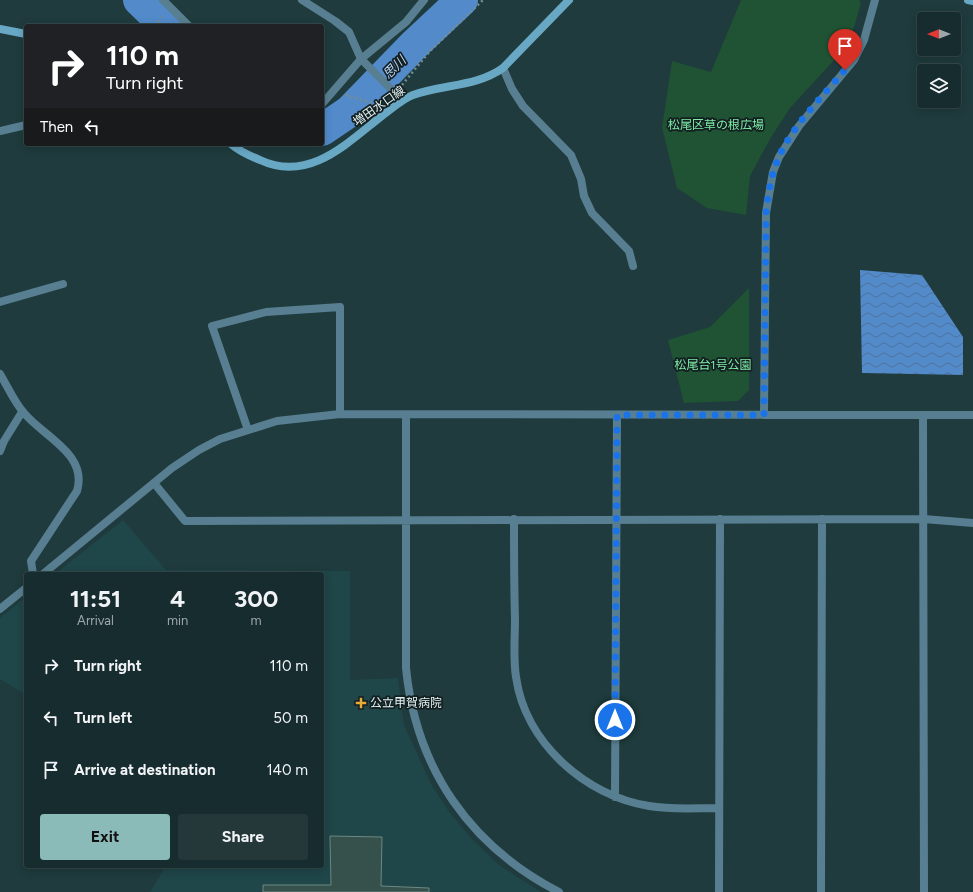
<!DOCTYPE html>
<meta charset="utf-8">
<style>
body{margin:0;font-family:Figtree,"Noto Sans JP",sans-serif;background:#24383a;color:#f1f3f6;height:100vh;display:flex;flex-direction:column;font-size:15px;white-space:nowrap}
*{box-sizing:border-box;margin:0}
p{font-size:13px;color:#9ea7aa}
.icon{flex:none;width:22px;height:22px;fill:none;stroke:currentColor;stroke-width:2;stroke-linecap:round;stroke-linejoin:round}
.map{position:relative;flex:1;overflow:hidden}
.details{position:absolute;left:24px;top:572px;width:300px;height:296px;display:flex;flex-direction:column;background:#172c2e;border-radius:4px;box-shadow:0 2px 10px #0003,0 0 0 1px #36484a}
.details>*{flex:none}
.hud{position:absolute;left:24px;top:24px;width:300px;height:122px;border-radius:4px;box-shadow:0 2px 10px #0003,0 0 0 1px #36484a;background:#202124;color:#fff;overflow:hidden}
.needle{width:26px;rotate:270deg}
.tools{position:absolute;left:917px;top:12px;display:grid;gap:8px}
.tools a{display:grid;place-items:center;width:44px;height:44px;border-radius:4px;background:#172c2e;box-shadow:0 2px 10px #0003,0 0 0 1px #36484a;font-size:20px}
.pin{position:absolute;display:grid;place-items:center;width:34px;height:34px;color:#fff;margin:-41px -17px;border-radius:50% 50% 50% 0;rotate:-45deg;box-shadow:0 0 4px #0007}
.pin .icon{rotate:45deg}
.me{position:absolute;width:44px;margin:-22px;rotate:0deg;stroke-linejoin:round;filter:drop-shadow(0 0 3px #0008)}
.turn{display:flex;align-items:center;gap:14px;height:84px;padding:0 16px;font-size:18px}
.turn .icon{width:52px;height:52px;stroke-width:2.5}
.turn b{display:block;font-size:28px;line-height:34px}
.then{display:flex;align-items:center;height:38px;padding:0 16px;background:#0003;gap:8px;font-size:15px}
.eta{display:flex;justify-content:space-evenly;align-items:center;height:68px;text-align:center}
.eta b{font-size:24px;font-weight:700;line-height:28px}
.button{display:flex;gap:8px;margin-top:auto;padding:8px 16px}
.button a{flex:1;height:46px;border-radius:4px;background:#8bbbb9;color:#111;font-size:16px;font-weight:700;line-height:46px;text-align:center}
.button a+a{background:#24383a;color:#f1f3f6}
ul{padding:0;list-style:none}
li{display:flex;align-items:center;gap:12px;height:52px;padding:0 16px}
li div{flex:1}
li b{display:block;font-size:15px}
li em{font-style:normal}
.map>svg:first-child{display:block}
.built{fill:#1f4649}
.green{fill:#1f5334}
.water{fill:url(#water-waves)}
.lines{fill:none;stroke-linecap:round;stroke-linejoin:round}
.river{stroke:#528aca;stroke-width:32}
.building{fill:#36514b;stroke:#6c8982}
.path{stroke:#778d8f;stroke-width:2.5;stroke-dasharray:2 3;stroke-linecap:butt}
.lane{stroke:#587f91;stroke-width:8}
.street{stroke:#587f91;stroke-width:8}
.secondary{stroke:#69a8c5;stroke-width:8}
.route{stroke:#1a73e8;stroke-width:7;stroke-dasharray:0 12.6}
.poi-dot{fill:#e7ac36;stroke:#131f21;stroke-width:1.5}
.labels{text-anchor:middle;stroke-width:3.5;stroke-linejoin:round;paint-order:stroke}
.street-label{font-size:12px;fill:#e3f3f4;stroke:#131f21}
.park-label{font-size:12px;fill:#7eeea7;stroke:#131f21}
.poi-label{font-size:12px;fill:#e3f3f4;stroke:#131f21;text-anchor:start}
.water-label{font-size:13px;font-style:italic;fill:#b7d4f6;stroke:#131f21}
</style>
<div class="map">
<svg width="973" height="892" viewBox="0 0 973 892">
<defs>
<pattern id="water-waves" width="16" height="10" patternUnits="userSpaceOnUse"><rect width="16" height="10" fill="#528aca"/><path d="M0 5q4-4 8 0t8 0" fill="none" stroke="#4d739d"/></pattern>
</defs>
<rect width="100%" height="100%" fill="#1f3b3d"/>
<!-- built -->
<path class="built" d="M123,520L166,570L350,571V680L398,678L404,725L432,786L450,813L472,839L499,865L541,892H150L166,866H322V574H55Z
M26,597V695L0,679V618Z"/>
<!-- green -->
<path class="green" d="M741,0H859L861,3L855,24L845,48L790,108L770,139L750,176L746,215L707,208L677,188L662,128L672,61L711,72Z
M749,288V390L738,401L684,403L668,340L710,327Z"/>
<!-- water -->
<path class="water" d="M860,270L922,275L963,337V375L862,373Z"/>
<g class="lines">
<!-- river -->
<path class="river" d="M139,0L166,26
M322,130L350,111L414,45L462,0"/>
</g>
<!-- building -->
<path class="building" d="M330,836L382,837L381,886L429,888V892H263V885H331Z"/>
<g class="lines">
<!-- path -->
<path class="path" d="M155,26L162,17
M402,85L430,51L483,0
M346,95L375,104"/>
<!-- lane -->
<path class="lane" d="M302,0L335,21L349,32L361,59
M0,302L63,284
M0,451L4,441L22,412"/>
<!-- street -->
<path class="street" d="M163,0L189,26
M361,59L391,89L400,102
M503,68L512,89L523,106L571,155L581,179L584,196L592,213L629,251L633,266
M322,104L361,59L406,22L424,0
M0,131L26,125
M0,374C8,387 14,402 24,413C44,437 88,454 77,491L31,561L33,574
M406,415V668C416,769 470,846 559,892
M764,415L766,213L773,172L779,157L799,126L854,60L864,40L875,0
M923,415H973
M248,430L212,326L266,312L340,307V414
M154,483L185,521L924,519L973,523
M514,519C514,552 514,586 515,619C515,638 513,658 516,677C525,742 585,796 649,806C672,810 695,808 718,808
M43,574L172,468L199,450L220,439L277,421L340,414L923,415L924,892
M0,609L26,588
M615,797L617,415
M719,892L720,519
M821,892L822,519"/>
<!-- secondary -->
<path class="secondary" d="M968,0L973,1
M0,29L26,34
M231,144C239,151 250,156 260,160C309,183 347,143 383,115C393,108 402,99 413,95C444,84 476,87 503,68L569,0"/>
</g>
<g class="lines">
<!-- route -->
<path class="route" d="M615,720L617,415H764L766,213C768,194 771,176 778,159C791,127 823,96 845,70"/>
</g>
<!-- markers -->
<path class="poi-dot" d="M359 697h4v4h4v4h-4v4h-4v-4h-4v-4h4z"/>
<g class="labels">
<!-- street labels -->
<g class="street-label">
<text transform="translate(379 106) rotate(-35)" y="4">増田水口線</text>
</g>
<!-- park labels -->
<g class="park-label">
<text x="716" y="129">松尾区草の根広場</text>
<text x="713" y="369">松尾台1号公園</text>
</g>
<!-- poi labels -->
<g class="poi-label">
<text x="370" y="707">公立甲賀病院</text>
</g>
<!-- water labels -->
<g class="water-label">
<text transform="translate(394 67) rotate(-45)" y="5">思川</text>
</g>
</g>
</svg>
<div class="tools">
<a><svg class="needle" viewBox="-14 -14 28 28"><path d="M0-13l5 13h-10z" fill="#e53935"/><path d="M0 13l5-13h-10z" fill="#9ea7aa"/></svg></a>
<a><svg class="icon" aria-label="layers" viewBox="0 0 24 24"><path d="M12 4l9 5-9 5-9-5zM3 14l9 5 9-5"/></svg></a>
</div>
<div class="pin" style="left:845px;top:70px;background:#d93025"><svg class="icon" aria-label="arrive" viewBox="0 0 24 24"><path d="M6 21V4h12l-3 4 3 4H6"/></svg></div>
<svg class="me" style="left:615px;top:720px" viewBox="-20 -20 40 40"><circle r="17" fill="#1a73e8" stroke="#fff" stroke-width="3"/><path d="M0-11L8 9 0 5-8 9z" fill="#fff"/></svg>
<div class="hud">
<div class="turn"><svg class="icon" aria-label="right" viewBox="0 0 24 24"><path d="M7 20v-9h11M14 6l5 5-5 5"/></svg><div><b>110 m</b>Turn right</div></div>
<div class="then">Then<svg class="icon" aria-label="left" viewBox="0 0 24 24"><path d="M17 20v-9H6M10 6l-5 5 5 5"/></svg></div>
</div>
<section class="details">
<div class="eta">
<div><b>11:51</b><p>Arrival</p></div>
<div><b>4</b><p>min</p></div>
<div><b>300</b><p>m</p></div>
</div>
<ul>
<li><svg class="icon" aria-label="right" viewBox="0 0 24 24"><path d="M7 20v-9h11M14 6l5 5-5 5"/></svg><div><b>Turn right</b></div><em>110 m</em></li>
<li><svg class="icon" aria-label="left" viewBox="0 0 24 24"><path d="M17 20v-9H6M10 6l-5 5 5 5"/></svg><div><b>Turn left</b></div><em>50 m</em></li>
<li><svg class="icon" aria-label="arrive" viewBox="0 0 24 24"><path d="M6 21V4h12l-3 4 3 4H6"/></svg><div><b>Arrive at destination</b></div><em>140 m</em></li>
</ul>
<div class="button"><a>Exit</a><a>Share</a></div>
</section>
</div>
